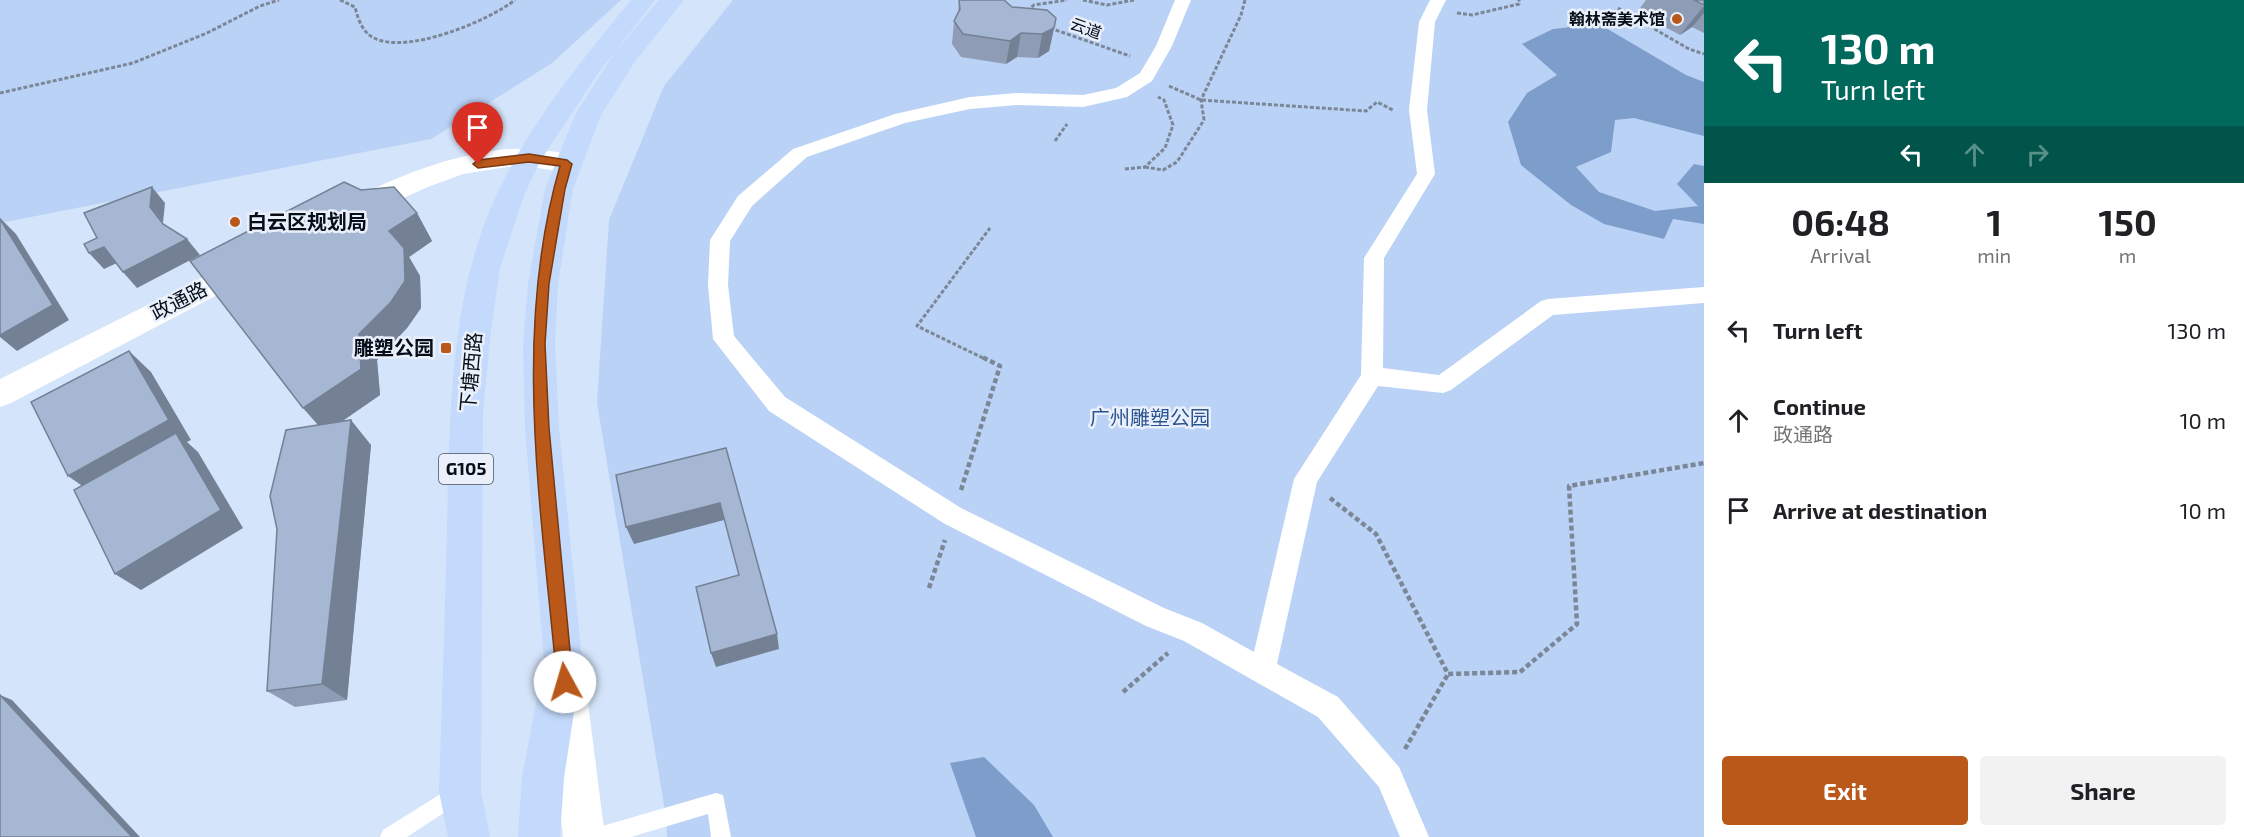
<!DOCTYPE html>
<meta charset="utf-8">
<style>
body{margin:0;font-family:"Exo 2","Noto Sans SC",sans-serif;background:#f2f2f2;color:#202124;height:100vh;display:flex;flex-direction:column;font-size:22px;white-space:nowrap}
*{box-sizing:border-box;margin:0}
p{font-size:20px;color:#757577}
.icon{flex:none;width:33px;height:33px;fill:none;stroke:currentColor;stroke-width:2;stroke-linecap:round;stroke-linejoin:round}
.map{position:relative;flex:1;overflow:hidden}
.sheet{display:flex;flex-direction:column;background:#fff;width:540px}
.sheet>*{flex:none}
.guide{background:#00695c;color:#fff;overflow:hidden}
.pin{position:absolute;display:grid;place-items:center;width:51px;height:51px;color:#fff;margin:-62px -26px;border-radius:50% 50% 50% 0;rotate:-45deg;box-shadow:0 0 6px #0007}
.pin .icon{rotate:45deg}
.me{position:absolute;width:66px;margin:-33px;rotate:354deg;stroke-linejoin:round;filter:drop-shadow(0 0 4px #0008)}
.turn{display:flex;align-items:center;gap:21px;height:126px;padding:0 18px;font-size:27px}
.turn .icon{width:78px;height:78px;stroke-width:2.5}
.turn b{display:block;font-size:42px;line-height:51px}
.lanes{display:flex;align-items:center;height:57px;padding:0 18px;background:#0003;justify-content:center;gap:30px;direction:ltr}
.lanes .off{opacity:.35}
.eta{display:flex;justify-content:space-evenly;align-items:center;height:102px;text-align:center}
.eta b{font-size:36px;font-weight:700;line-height:42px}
.primary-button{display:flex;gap:12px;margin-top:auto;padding:12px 18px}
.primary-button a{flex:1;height:69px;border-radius:6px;background:#ba581a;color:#fff;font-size:24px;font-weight:700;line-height:69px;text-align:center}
.primary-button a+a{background:#f2f2f2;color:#202124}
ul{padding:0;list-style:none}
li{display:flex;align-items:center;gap:18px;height:90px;padding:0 18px}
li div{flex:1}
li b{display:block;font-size:22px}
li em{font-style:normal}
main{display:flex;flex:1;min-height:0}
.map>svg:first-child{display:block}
.green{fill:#bad2f6}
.water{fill:#7d9dca}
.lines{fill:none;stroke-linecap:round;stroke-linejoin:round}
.path-far1{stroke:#7b8797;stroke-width:3;stroke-dasharray:4 2;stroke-linecap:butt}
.path{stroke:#7b8797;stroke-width:4.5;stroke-dasharray:5 3;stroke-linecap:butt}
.service{fill:#fff;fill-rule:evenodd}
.pedestrian{fill:#fff;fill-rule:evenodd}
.tertiary{fill:#fff;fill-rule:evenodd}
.trunk{fill:#c3dafc;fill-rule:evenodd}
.wall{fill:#8e9db5}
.shaded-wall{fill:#748093}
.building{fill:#a5b7d2;stroke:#748093;stroke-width:1.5}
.route{fill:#ba581a;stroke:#793911;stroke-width:1.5}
.poi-dot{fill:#ba581a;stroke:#e9f0fc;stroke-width:2}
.labels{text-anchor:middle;stroke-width:5;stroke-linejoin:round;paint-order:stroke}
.far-poi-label{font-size:16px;font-weight:bold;fill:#080e17;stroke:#e9f0fc;text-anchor:end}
.far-street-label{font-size:16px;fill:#080e17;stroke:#e9f0fc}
.shield{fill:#e9f0fc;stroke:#4c525c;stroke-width:1.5}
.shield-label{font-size:18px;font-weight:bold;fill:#080e17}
.poi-label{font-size:20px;font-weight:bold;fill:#080e17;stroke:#e9f0fc;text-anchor:start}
.street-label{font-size:20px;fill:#080e17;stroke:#e9f0fc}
.park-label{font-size:20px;fill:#2c548e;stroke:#e9f0fc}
</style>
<main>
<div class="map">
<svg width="1704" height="837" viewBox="0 0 1704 837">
<rect width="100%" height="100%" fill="#d4e4fa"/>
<!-- green -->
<path class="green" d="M0,0H621L552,63L431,139L0,223Z
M733,0H1704V837H667L666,817L597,403L609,220L664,86Z"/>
<!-- water -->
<path class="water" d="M1599,24L1686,75L1704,82V136L1634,118L1615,120L1611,152L1576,167L1599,192L1655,211L1698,206L1677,184L1694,164L1704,166V224L1673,219L1664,239L1604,224L1571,205L1521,165L1508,122L1527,93L1557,75L1522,44L1553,29Z
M984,757L1034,805L1053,837H976L950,763Z"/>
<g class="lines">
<!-- path-far1 -->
<path class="path-far1" d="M340,0L355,7C358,19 362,32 374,38C407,55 488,21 515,0
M1083,0L1107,5L1134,0
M1618,8L1689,49L1704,54
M1027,11L1034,5L1067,0
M1457,13L1472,15L1519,4V0
M1050,28L1130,56
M1169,86L1201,100L1366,111L1377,102L1393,110
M0,93L133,63L207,33L260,6L279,0
M1055,141L1067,124
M1145,167L1163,170L1177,162L1204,120L1201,100L1241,15L1245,0
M1125,169L1145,167L1165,148L1173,125L1164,100L1158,97
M983,358L917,326L990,228"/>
<!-- path -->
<path class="path" d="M961,490L1000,366L980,356
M1330,498L1376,534L1448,674L1520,672L1577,624L1569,486L1704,463
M929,588L945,540
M1123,692L1168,653
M1405,749L1448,674"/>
<!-- service -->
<path class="service" d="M458,783L465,785L467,792L465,799L407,837H380L383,830Z
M716,793L723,795L731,837H711L708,814L631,837H589L592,830L599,827Z"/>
<!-- pedestrian -->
<path class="pedestrian" d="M1175,0H1191L1172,46L1152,81L1127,97L1083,107L1017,105L970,109L905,123L807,157L752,206L730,241L728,285L734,336L785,397L961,508L1164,608L1202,623L1254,652L1294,479L1361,375L1364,258L1417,174L1409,110L1419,22L1430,0H1446L1435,22L1427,110L1435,174L1384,258L1383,368L1439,375L1541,301L1548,299L1704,287V303L1553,315L1451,390L1443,393L1378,386L1317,482L1277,664L1338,697L1399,767L1429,837H1400L1379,787L1318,717L1184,641L1146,626L945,524L769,411L713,339L708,285L710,240L738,196L793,149L895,114L970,97L1017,93L1083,95L1116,88L1140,73L1156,46Z"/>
<!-- tertiary -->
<path class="tertiary" d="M507,149C530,149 554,150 577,156L581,163L577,170L567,172L530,167H507L463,174L428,187L356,219L346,216L342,209L346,202C398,176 449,155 507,149Z
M249,254L259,257L264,265L259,273L11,403L0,407V379Z
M566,668L580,673L586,687L605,837H563L546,687L552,673Z"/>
<!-- trunk -->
<path class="trunk" d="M631,0H655L597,75L541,160L524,195L500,268L491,331L483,412L481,791L490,837H448L439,791C442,703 445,616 447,528C450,417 449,296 497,194C530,123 582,60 631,0Z
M659,0H684L634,63L601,115L573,189L558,284L555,344L559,428L582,660L564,778L560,837H518L522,778L544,660L525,428L523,344L528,284L545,189L575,115L615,52Z"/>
</g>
<!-- wall -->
<path class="wall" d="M959,0L1012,7L1054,28L1049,51L1038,58L1017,57L1006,64L961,57L952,44L954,21L958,14Z
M1646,0H1704V33L1692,27L1680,35L1637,12Z
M361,190L417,213L432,241L409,257L420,276L421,308L407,328L377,360L380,395L341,422L371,445L347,700L295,707L267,691Z"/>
<!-- shaded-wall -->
<path class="shaded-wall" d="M1704,6V13L1692,27L1680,35Z
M1054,28L1049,51L1038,58L1042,34Z
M1021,33L1017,57L1006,64L1010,41Z
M152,187L165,203L163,223L177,240L150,207Z
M417,213L432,241L409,257L420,276L421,308L407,328L377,360L380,395L325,433L303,408L389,231Z
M0,218L16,234L69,320L17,351L0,337Z
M187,239L200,255L137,288L123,272Z
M104,247L119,262L104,269L89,253Z
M129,351L151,372L191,440L187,442L198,452L243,528L141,590L115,574L94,494L68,476Z
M351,420L371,445L347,700L322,684Z
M720,503L724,520L634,544L626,527Z
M777,634L779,649L716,667L711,653Z
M0,695L12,700L140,837H132Z"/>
<!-- building -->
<path class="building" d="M959,0H1004L1012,7L1047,10L1056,18L1054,28L1042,34L1021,33L1010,41L963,34L954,21L960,9Z
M1694,0H1704V5Z
M344,182L361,190L394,187L417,213L389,231L404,248L405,281L391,302L359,334L361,369L303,408L190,261Z
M152,187L150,207L163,224L187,239L123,272L104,247L89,253L84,244L97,238L84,213Z
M0,219L53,305L0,335Z
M129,351L169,420L68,476L31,402Z
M351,420L322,684L267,691L277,529L270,496L286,430Z
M176,433L221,510L115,574L74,490Z
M726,448L777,634L711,653L696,587L739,575L720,503L626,527L616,475Z
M0,695L132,837H0Z"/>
<!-- route -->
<path class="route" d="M529,154L567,160L572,164L565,189L549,284L545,344L549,428L573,682L571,687L565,690L560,687L557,682C542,512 511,334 560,166L529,162L478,168L473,164L478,160Z"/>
<!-- markers -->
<g class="poi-dot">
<circle cx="1677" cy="19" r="6"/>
<circle cx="235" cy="222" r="6"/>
<rect x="440" y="342" width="12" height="12" rx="3"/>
</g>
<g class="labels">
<!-- far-poi labels -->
<g class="far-poi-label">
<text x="1665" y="25">翰林斋美术馆</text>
</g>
<!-- far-street labels -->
<g class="far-street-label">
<text transform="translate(1086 28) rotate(20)" y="6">云道</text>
</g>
<!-- shield labels -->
<rect class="shield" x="439" y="454" width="54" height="30" rx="4.5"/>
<g class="shield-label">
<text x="466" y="475">G105</text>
</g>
<!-- poi labels -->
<g class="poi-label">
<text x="247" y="229">白云区规划局</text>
<text x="434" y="355" text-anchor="end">雕塑公园</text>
</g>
<!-- street labels -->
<g class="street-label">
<text transform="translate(179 301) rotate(-27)" y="7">政通路</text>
<text transform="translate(471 372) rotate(-85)" y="7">下塘西路</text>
</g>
<!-- park labels -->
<g class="park-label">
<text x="1150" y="425">广州雕塑公园</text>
</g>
</g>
</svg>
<div class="pin" style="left:478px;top:164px;background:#d93025"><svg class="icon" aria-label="arrive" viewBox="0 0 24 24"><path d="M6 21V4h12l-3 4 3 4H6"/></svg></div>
<svg class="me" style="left:565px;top:682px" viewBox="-20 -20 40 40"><circle r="19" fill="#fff"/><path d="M0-13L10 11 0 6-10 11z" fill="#ba581a"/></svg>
</div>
<section class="sheet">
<div class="guide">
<div class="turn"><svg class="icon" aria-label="left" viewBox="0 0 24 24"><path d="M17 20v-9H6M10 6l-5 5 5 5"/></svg><div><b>130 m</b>Turn left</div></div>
<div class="lanes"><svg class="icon" aria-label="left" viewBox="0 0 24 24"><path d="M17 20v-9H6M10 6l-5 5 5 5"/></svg><svg class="icon off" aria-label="ahead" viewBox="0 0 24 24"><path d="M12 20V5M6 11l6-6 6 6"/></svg><svg class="icon off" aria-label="right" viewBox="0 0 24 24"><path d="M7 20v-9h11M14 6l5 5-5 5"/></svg></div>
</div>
<div class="eta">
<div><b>06:48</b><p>Arrival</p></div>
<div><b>1</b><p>min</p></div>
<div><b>150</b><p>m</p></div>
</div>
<ul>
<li><svg class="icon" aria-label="left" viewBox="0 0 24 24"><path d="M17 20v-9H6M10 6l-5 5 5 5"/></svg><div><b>Turn left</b></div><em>130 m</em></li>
<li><svg class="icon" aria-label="ahead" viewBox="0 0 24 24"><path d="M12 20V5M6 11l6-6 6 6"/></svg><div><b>Continue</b><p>政通路</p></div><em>10 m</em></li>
<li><svg class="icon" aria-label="arrive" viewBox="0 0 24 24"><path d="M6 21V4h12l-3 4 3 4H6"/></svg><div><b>Arrive at destination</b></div><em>10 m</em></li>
</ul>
<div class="primary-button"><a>Exit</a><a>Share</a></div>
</section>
</main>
